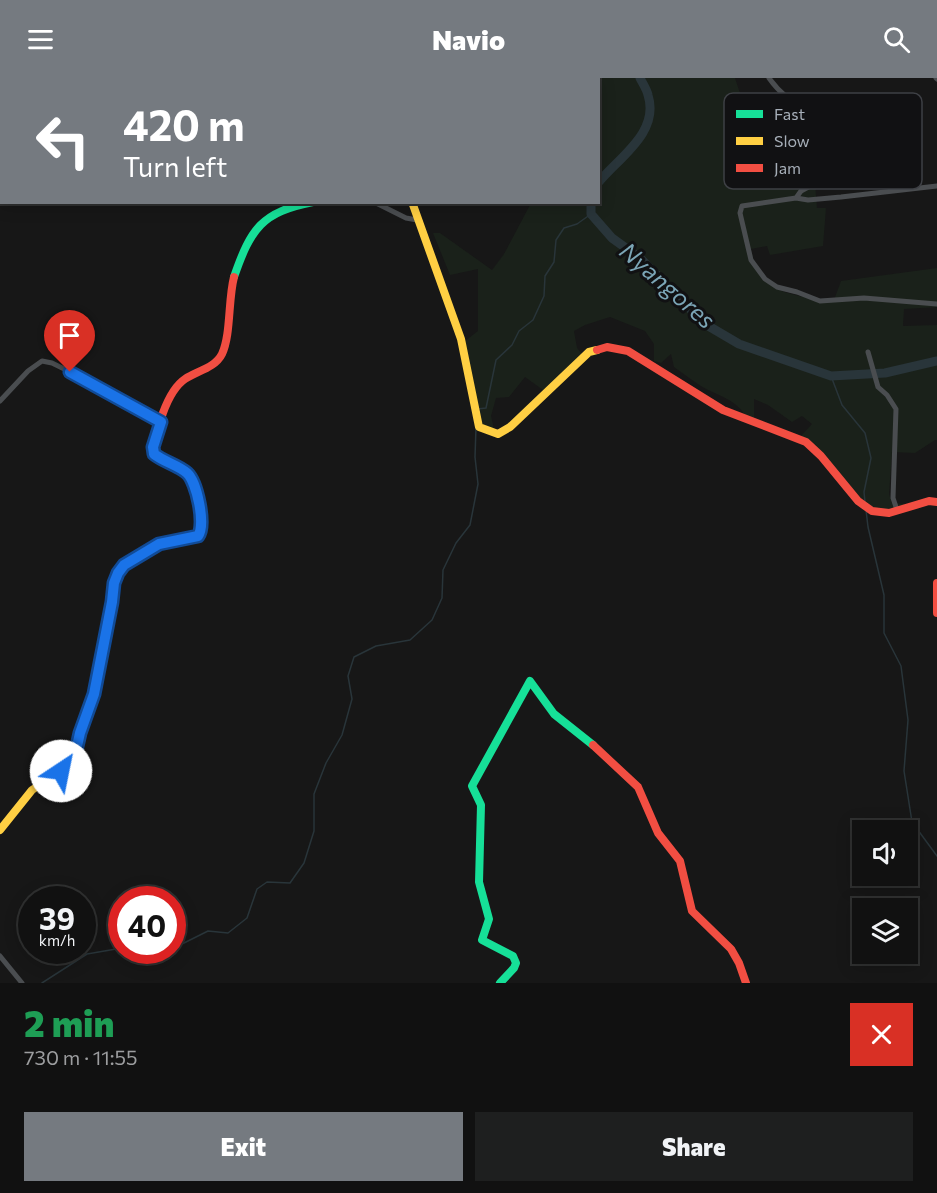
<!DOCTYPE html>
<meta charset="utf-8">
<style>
body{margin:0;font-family:Commissioner,sans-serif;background:#1e1f1f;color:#f1f3f6;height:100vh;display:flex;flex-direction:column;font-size:22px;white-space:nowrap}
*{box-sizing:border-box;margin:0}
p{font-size:20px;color:#9c9d9f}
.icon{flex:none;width:33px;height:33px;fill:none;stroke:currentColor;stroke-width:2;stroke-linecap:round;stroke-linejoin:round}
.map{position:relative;height:905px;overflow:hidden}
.side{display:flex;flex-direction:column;background:#111;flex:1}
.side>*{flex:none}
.banner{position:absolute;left:0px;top:0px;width:600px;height:126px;box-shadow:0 3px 15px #0003,0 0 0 2px #303131;background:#757a80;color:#fff;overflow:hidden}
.buttons{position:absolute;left:852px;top:742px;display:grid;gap:12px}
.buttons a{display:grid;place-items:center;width:66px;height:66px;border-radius:0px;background:#111;box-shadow:0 3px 15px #0003,0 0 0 2px #303131;font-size:30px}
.speed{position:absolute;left:18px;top:808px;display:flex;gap:12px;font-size:30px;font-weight:700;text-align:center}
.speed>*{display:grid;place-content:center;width:78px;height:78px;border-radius:50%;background:#111;box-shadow:0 3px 15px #0003,0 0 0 2px #303131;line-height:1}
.speed small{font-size:15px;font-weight:400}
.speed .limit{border:9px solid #d22;background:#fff;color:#111}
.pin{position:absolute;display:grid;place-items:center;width:51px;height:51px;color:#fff;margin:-62px -26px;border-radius:50% 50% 50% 0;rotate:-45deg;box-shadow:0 0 6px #0007}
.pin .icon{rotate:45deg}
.me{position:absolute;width:66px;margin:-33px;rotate:34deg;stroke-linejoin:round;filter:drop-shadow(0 0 4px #0008)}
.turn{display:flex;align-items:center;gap:21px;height:126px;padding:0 24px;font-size:27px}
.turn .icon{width:78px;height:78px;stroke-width:2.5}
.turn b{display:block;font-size:42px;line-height:51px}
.round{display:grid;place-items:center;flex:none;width:63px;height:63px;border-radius:0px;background:#1e1f1f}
.summary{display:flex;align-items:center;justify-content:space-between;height:102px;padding:0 24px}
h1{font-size:36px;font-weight:800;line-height:45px;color:#1e9e55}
.action{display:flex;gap:12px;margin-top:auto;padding:12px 24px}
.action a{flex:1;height:69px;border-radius:0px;background:#757a80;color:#fff;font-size:24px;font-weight:800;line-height:69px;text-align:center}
.action a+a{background:#1e1f1f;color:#f1f3f6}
header{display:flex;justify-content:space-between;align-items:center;height:78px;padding:0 24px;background:#757a80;color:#fff;font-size:27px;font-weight:800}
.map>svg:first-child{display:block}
.green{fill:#1a211a}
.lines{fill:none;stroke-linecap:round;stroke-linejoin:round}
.stream{stroke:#29353a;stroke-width:1.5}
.river{stroke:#29353a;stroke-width:9}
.street{stroke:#4a4d50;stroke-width:5}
.fast{stroke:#16e098;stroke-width:8}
.slow{stroke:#ffcf43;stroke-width:8}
.jam{stroke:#f24e42;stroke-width:8}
.route-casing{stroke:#114b97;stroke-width:15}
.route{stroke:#1a73e8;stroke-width:10}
.labels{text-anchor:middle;stroke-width:6;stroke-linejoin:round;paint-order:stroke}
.water-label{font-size:24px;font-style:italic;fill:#7ba5b6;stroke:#111113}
.key{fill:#111113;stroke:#3e4045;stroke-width:1.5}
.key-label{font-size:16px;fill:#a7afb9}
</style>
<header><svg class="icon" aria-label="menu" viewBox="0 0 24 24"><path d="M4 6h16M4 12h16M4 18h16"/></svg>Navio<svg class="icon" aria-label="search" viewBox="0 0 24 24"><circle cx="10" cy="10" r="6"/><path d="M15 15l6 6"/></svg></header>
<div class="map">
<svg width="937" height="905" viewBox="0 0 937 905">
<rect width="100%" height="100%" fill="#171717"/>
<!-- green -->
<path class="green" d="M470,0H735L740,15L769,28V52L792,50L803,63H823V80L791,83L797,108L815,105L817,130H826L823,168L770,177L767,168L751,171C752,177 754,183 756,189C767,218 808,220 834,222L841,203L937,190V229L904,231L903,248L937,247V362H935L915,375L892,374L889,416L892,425L908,426L883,434L863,425L799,360L812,346L802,338L792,344L768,327L754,321V343L746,340C738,321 717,318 701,308C691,302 683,295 674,289L671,276L661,285L654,283V266L645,253L610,239L585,247L574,253L577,270L583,277L543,312L525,299L509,319L496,320L491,338L494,351L482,347L465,263L478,253V191L450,197L433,155H440L492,192L504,176L531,125L598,124V2Z"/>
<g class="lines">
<!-- stream -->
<path class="stream" d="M831,298L842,327L865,355L871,380L864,414L865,424
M477,331L486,330L496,282L512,267L519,253L533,242L544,218L545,198L554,184L556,162L564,150L577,146L591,136
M866,432L868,449L884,517V555L901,588L908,642L904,693L912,744L937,778
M172,871L208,853L228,855L247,840L257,811L267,804L290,805L304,785L314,753V716L326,685L342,657L352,621L348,598L354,579L376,568L410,562L432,542L442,520L443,492L456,465L470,447L478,406L475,379L476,349
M140,873H154
M42,905L87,876L122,870"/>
<!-- river -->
<path class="river" d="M598,105C618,80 660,55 648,17C647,12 643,6 640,0
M591,124V136L612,160L641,181L705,246L739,266L831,298L885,295L937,283"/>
<!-- street -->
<path class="street" d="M769,0C792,33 834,44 853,81L851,86L801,113L796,120
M936,0L937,1
M113,2L117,0
M0,36H2
M853,81L879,62
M937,108L841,119L808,122L796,120L742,128L740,135L751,182L765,201L777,209L797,214L820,223L864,220L937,226
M374,124L406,140L417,142
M868,274L878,309L887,317L896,331L893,420L897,432
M0,323L28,293L42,283L52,285L91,304L161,344
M0,878L22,905"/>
<!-- fast -->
<path class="fast" d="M234,199C251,150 262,134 313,124
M500,905L514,890L516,885L513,878L482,862L489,841L479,804L481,727L472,708L530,603L554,636L593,667"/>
<!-- slow -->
<path class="slow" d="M412,124L461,261L479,349L498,356L510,349L589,274L597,272
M0,752L32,712L67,689L75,677L80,655L94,616L107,552"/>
<!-- jam -->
<path class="jam" d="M363,0L364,2
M597,272L607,269L628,273L723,332L806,364L821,378L858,423L872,433L889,435L929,423L937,424
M937,505V535
M107,552L114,505L121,490L159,466L167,463L194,460L200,455C203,438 199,404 184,393C175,386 164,383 155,376C154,355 167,313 185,301C197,293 215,290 222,276C231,257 228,222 234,199
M593,667L638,709L658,755L680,783L692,833L731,871L739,885L746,905"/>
</g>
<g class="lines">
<!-- route casing -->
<g class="route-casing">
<path id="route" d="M61,693L68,689L75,677L80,655L94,616L112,524L114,505L118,495L124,487L159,466L198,458C206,447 197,404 187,395C178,387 164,384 154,376L153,369L161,344L70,294"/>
</g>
<!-- route -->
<use href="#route" class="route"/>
</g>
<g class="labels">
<!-- water labels -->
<g class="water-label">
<text transform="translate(667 208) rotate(41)" y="8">Nyangores</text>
</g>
</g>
<!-- legend -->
<rect x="724" y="15" width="198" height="96" rx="9" class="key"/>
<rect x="736" y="32" width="27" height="8" fill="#16e098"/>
<rect x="736" y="59" width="27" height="8" fill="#ffcf43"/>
<rect x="736" y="86" width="27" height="8" fill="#f24e42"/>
<g class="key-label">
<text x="774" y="42">Fast</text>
<text x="774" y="69">Slow</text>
<text x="774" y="96">Jam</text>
</g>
</svg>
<div class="buttons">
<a><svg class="icon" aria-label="sound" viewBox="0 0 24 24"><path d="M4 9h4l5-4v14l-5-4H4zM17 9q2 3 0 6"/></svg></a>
<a><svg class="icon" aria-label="layers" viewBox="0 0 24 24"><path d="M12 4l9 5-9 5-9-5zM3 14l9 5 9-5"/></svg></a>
</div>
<div class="speed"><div>39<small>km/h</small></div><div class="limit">40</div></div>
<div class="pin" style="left:70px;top:294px;background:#d93025"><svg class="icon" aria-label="arrive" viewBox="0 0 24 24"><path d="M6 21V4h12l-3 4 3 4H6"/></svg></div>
<svg class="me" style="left:61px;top:693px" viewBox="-20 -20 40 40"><circle r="19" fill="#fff"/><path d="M0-13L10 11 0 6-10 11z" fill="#1a73e8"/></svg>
<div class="banner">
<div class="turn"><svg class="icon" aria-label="left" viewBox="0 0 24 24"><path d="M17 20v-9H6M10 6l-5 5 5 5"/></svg><div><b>420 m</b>Turn left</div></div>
</div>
</div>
<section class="side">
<div class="summary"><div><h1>2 min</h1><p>730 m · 11:55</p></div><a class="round" style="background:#d93025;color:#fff"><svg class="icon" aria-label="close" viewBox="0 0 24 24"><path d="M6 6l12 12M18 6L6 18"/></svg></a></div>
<div class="action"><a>Exit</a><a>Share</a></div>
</section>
